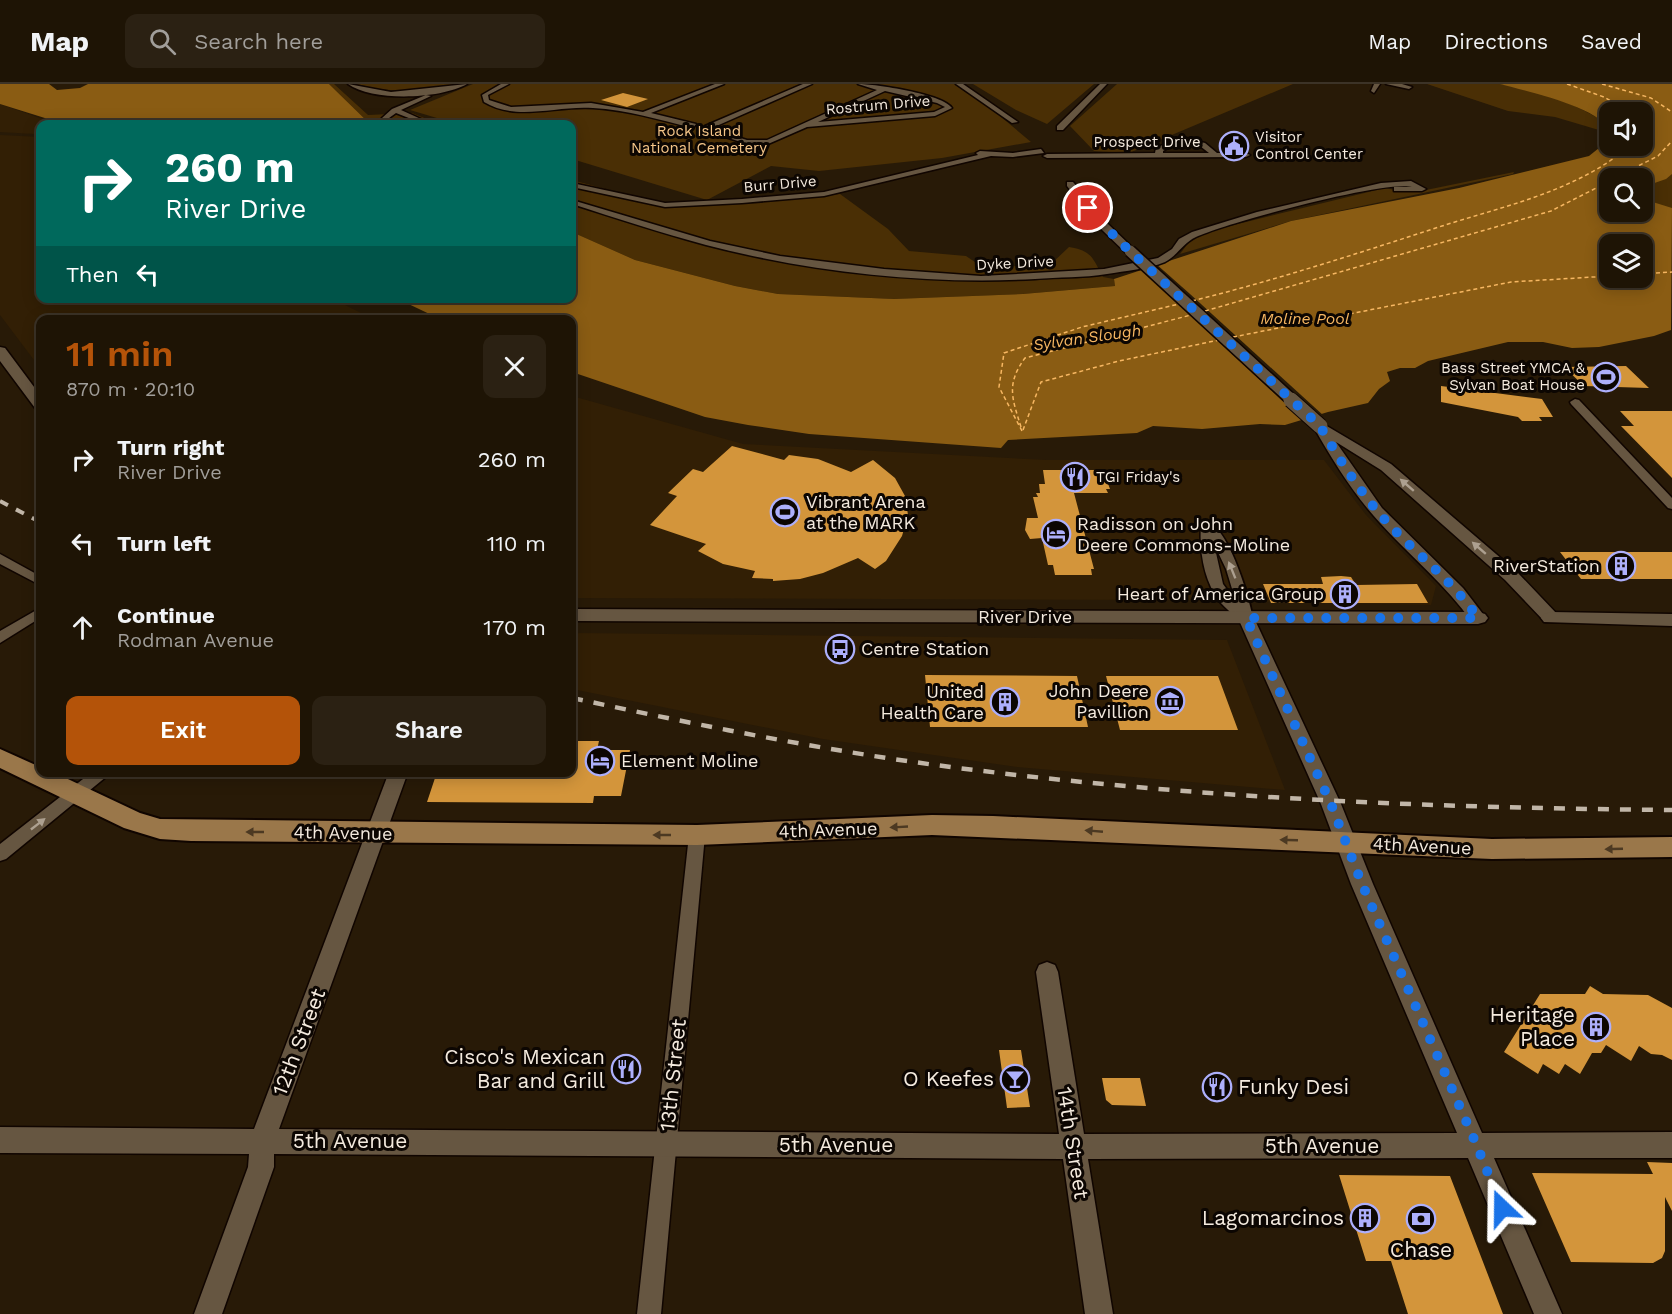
<!DOCTYPE html>
<meta charset="utf-8">
<style>
body{margin:0;font-family:"Work Sans",sans-serif;background:#2b2113;color:#f1f3f6;height:100vh;display:flex;flex-direction:column;font-size:22px;white-space:nowrap}
*{box-sizing:border-box;margin:0}
p{font-size:20px;color:#a19e9a}
.icon{flex:none;width:33px;height:33px;fill:none;stroke:currentColor;stroke-width:2;stroke-linecap:round;stroke-linejoin:round}
.map{position:relative;flex:1;overflow:hidden}
.details{position:absolute;left:36px;top:231px;width:540px;height:462px;display:flex;flex-direction:column;background:#1e1405;border-radius:12px;box-shadow:0 3px 15px #0003,0 0 0 2px #3c3327}
.details>*{flex:none}
.top-card{position:absolute;left:36px;top:36px;width:540px;height:183px;border-radius:12px;box-shadow:0 3px 15px #0003,0 0 0 2px #3c3327;background:#00695c;color:#fff;overflow:hidden}
.controls{position:absolute;left:1599px;top:18px;display:grid;gap:12px}
.controls a{display:grid;place-items:center;width:54px;height:54px;border-radius:12px;background:#1e1405;box-shadow:0 3px 15px #0003,0 0 0 2px #3c3327;font-size:30px}
.pin{position:absolute;display:grid;place-items:center;width:51px;height:51px;color:#fff;margin:-26px;border:3px solid #fff;border-radius:50%;box-shadow:0 2px 6px #0007}
.me{position:absolute;width:66px;margin:-33px;rotate:337deg;stroke-linejoin:round;filter:drop-shadow(0 0 4px #0008)}
.turn{display:flex;align-items:center;gap:21px;height:126px;padding:0 30px;font-size:27px}
.turn .icon{width:78px;height:78px;stroke-width:2.5}
.turn b{display:block;font-size:42px;line-height:51px}
.then{display:flex;align-items:center;height:57px;padding:0 30px;background:#0003;gap:12px;font-size:22px}
.round{display:grid;place-items:center;flex:none;width:63px;height:63px;border-radius:12px;background:#2b2113}
.head{display:flex;align-items:center;justify-content:space-between;height:102px;padding:0 30px}
h1{font-size:36px;font-weight:600;line-height:45px;color:#b45309}
.cta{display:flex;gap:12px;margin-top:auto;padding:12px 30px}
.cta a{flex:1;height:69px;border-radius:12px;background:#b45309;color:#fff;font-size:24px;font-weight:600;line-height:69px;text-align:center}
.cta a+a{background:#2b2113;color:#f1f3f6}
ul{padding:0;list-style:none}
li{display:flex;align-items:center;gap:18px;height:84px;padding:0 30px}
li div{flex:1}
li b{display:block;font-size:22px}
li em{font-style:normal}
header{display:flex;align-items:center;gap:36px;box-sizing:border-box;height:84px;padding:0 30px;background:#1e1405;border-bottom:2px solid #3c3327}
header strong{font-size:28px}
nav{display:flex;gap:33px;margin-inline-start:auto;font-size:21px}
.search{width:420px;height:54px;background:#2b2113;display:flex;align-items:center;gap:15px;box-sizing:border-box;padding:0 21px;border-radius:12px;color:#a19e9a;font-size:22px}
.map>svg:first-child{display:block}
.built{fill:#321f05}
.green{fill:#4a2f05}
.water{fill:#8a5c13;fill-rule:evenodd}
.pier{fill:#281a07}
.lines{fill:none;stroke-linecap:round;stroke-linejoin:round}
.ferry{stroke:#f7b762;stroke-width:1.5;stroke-dasharray:4 3;stroke-linecap:butt}
.building{fill:#d3953b}
.minor-casing{stroke:#100500;stroke-width:3}
.tertiary-casing{stroke:#100500;stroke-width:3}
.secondary-casing{stroke:#100500;stroke-width:3}
.primary-casing{stroke:#100500;stroke-width:4}
.minor{fill:#665641;fill-rule:evenodd}
.tertiary{fill:#665641;fill-rule:evenodd}
.secondary{fill:#665641;fill-rule:evenodd}
.primary{fill:#9a774a;fill-rule:evenodd}
.rail-far1{stroke:#c1b6a8;stroke-width:4;stroke-dasharray:9 9;stroke-linecap:butt}
.rail{stroke:#c1b6a8;stroke-width:4.5;stroke-dasharray:11 11;stroke-linecap:butt}
.tertiary-bridge-far1-casing{stroke:#100500;stroke-width:14;stroke-linecap:butt}
.tertiary-bridge-casing{stroke:#100500;stroke-width:17;stroke-linecap:butt}
.tertiary-bridge-far1{stroke:#665641;stroke-width:11}
.tertiary-bridge{stroke:#665641;stroke-width:15}
.oneway{fill:#ada090}
.oneway2{fill:#4c3922}
.route{stroke:#1a73e8;stroke-width:10;stroke-dasharray:0 18}
.labels{text-anchor:middle;stroke-width:6;stroke-linejoin:round;paint-order:stroke}
.far-street-label{font-size:15px;fill:#f4eade;stroke:#0c0602}
.far-park-label{font-size:15px;fill:#f6c689;stroke:#0c0602}
.far-poi-label{font-size:15px;fill:#f4eade;stroke:#0c0602;text-anchor:start}
.far-water-label{font-size:16px;font-style:italic;fill:#f7b762;stroke:#0c0602}
.poi-label{font-size:18px;fill:#f4eade;stroke:#0c0602;text-anchor:start}
.street-label{font-size:18px;fill:#f4eade;stroke:#0c0602}
.near-poi-label{font-size:21px;fill:#f4eade;stroke:#0c0602;text-anchor:end}
.near-street-label{font-size:21px;fill:#f4eade;stroke:#0c0602}
</style>
<header>
<strong>Map</strong>
<div class="search"><svg class="icon" aria-label="search" viewBox="0 0 24 24"><circle cx="10" cy="10" r="6"/><path d="M15 15l6 6"/></svg>Search here</div>
<nav><a>Map</a><a>Directions</a><a>Saved</a></nav>
</header>
<div class="map">
<svg width="1672" height="1230" viewBox="0 0 1672 1230">
<rect width="100%" height="100%" fill="#281a07"/>
<!-- built -->
<path class="built" d="M0,20L48,37L90,20L62,39L66,40H40V47L34,50L0,48Z
M0,51L40,53V214L333,215L373,235L40,236V284L0,231Z
M572,312L743,360L1046,376H1324L1366,431L1436,502L1431,521L1191,516L572,514Z
M572,549L1227,556L1285,706L1017,683L823,655L572,605Z"/>
<!-- green -->
<path class="green" d="M329,0H334L368,31L412,29L439,40H370Z
M357,0H456C423,7 389,10 357,0Z
M473,0H954L994,27L1031,58L942,74L819,87L771,82L707,116L572,75V40H457L410,26Z
M973,0H1094L1047,40L1016,26Z
M1117,0H1293L1129,69L1094,67L1070,42Z
M1427,0C1451,0 1478,0 1501,0C1535,6 1583,21 1609,42V49L1555,33L1508,27Z
M1672,82V126L1643,118L1642,94H1640Z
M1514,88L1513,90L1291,137L1180,170L1189,158L1210,147L1282,129L1385,104L1404,108L1426,106Z
M572,96L668,122L840,110L888,145L909,167L966,172L984,184L1051,180L1069,163C1092,167 1092,173 1103,193L1114,195L1115,202L1023,210L894,215L778,210L735,202L635,176L572,148Z"/>
<!-- water -->
<path class="water" d="M0,0H49L57,6L80,4L88,0H329L370,40H64L0,20Z
M1500,0H1672V90L1666,95L1643,103L1642,94H1610V128H1642L1643,115L1672,124L1671,246L1654,252L1599,263L1572,264L1543,258H1508L1428,277L1415,284H1400L1387,288L1390,297L1379,305L1368,319L1328,328L1285,341L1260,340L1202,345L1153,342L1137,349L1008,356L1001,364L809,350L748,341L705,333L572,288V236L440,235L398,215L572,214V148L635,176L735,202L778,210L894,215L1023,210L1115,202L1114,195L1291,137L1459,104L1589,72L1609,56L1610,62H1642V28H1610L1609,48C1605,24 1522,6 1500,0ZM1610,160H1642V194H1610Z"/>
<!-- pier -->
<path class="pier" d="M1155,179L1190,210L1324,332L1305,338L1140,184Z"/>
<g class="lines">
<!-- ferry -->
<path class="ferry" d="M1567,0L1604,13L1629,28
M1602,0L1651,14L1672,28
M1614,94L1658,72L1672,57
M1642,190L1672,188
M1192,217C1276,196 1359,169 1442,142C1508,121 1576,107 1630,62
M1205,227L1551,127L1610,97
M1233,253L1511,198L1610,192
M1021,343C1012,314 1006,300 1025,274L1191,231
M1023,346L1041,298L1119,277L1219,256
M1022,347L999,303L1004,269L1082,243L1179,220"/>
</g>
<!-- building -->
<path class="building" d="M623,9L648,15L627,23L601,16Z
M1626,282L1649,304L1584,302L1564,283Z
M1441,302L1542,315L1553,333H1539L1542,337H1522L1518,333L1441,318Z
M1620,327H1672V394L1621,342H1634Z
M732,362L784,376L789,371L818,375L851,388L873,376L895,394L905,412L908,431L902,452L886,477L875,485L858,474L823,489L800,495L773,497V495L752,494L755,487L723,480L698,467L706,460L650,441L677,412L668,409L693,385L703,388Z
M1043,386H1103L1110,405H1106L1108,409H1074L1094,485H1091L1092,491H1055L1053,481H1048L1042,454L1030,455L1025,446L1027,434H1038L1033,413H1038L1036,409H1040L1039,400H1045Z
M1560,468H1672V495H1581Z
M1341,492L1351,493L1356,501L1417,500L1428,519H1271L1263,500H1323L1321,493Z
M925,591L1077,592L1088,643H930Z
M1106,592H1218L1238,646H1120Z
M572,657H599L597,666H630L621,712H594L593,719L427,718L437,688H572Z
M1590,902L1603,910L1648,911L1672,924V976L1662,971L1651,970L1639,962L1631,977L1606,961L1601,969H1592L1580,990L1565,980L1559,990L1543,980L1538,990L1504,968L1540,910H1585Z
M999,966H1021L1030,1023L1007,1024Z
M1102,994H1140L1146,1022L1112,1021L1106,1016Z
M1647,1078L1672,1079V1127L1665,1113V1167L1662,1174L1653,1179L1571,1178L1532,1089L1653,1090Z
M1339,1091L1450,1092L1503,1230H1408L1391,1177H1366Z"/>
<g class="lines">
<!-- minor casing -->
<g class="minor-casing">
<path id="minor" d="M348,0L391,8L467,0C441,15 373,18 348,0Z
M501,0H509L488,11L489,16L511,23L591,19L643,28L715,0H724L651,29L696,40L693,44C660,36 627,26 593,24C557,21 517,38 484,18L482,11Z
M803,0H812L712,44L705,42Z
M858,0C875,0 943,10 952,24L935,32L807,43L768,60H747L707,47L711,45L747,56H767L877,6ZM885,7L937,19L945,23L934,28L818,38Z
M956,0H963L1018,38L1012,39Z
M1100,0H1107L1063,46H1057V42Z
M1374,0H1380L1374,9L1371,7Z
M1386,0H1402L1412,3L1409,5Z
M426,11L431,12L401,26L432,40H424L396,29L389,34L396,40H389L382,34L392,25Z
M1187,55L1205,59L1217,69H1246L1250,71L1246,73L1047,74L1043,72L1047,70L1155,69L1156,64L1169,58ZM1187,60L1200,62L1209,69H1163V67L1173,61Z
M1041,65L1044,69L1013,73L991,72L824,112L742,119L665,123L572,103V99L665,119L742,115L824,108L978,71L976,69L980,67L1013,69Z
M1411,97L1426,105L1422,107H1394V103H1412C1385,96 1225,139 1196,153C1183,159 1178,171 1165,178C1148,185 1125,187 1107,190C1084,194 1058,193 1035,195C927,201 810,188 706,161C661,149 616,134 572,120V116L710,157L780,172L884,185L981,192L1104,185L1158,174L1172,165L1179,155L1192,148L1257,128L1381,99Z
M1575,315L1579,316L1672,414V425L1668,424L1571,320L1570,318Z
M1207,438C1229,444 1249,513 1253,534L1251,537H1241C1234,531 1226,525 1220,518C1204,498 1199,467 1201,442ZM1214,460L1226,485L1236,518L1223,500Z
M0,470L40,492V501L0,480Z
M40,524V534L0,559V547Z
M92,688H112L6,775L0,777V760Z
M697,744L703,746L705,751L661,1230H637L689,751L691,746Z"/>
</g>
<!-- tertiary casing -->
<g class="tertiary-casing">
<path id="tertiary" d="M1067,98H1073L1108,140L1134,165V169H1126L1100,144L1067,102Z
M1320,338L1391,380L1517,488L1557,530L1559,534L1557,538H1545L1505,496L1381,386L1336,358L1382,424L1463,504L1486,534L1484,538H1472C1446,501 1411,473 1381,440C1354,411 1333,377 1313,342Z
M1246,529L1252,530L1254,534L1341,720L1373,800L1482,1049L1672,1048V1074H1494L1562,1230H1534L1468,1074L1088,1075L1113,1230H1085L1063,1075L274,1070V1083L222,1230H194L248,1083L249,1070L0,1069V1043L254,1045L389,688H408L279,1045L1059,1050L1036,888L1039,881L1047,878L1055,881L1058,888L1084,1050L1457,1049L1351,800L1321,720L1238,534L1240,530Z"/>
</g>
<!-- secondary casing -->
<g class="secondary-casing">
<path id="secondary" d="M0,263L5,264L40,311V325L35,324L0,277Z
M572,525L1478,528L1485,530L1488,534L1485,538L1478,540L572,537Z
M1551,528L1672,530V542L1544,538L1541,534L1544,530Z"/>
</g>
<!-- primary casing -->
<g class="primary-casing">
<path id="primary" d="M0,665L40,683V688H53L140,729L160,735L697,741L932,731L993,732L1492,755L1672,753V773L1492,775L932,751L697,761L191,757L160,755L124,744L0,684Z"/>
</g>
<!-- minor -->
<use href="#minor" class="minor"/>
<!-- tertiary -->
<use href="#tertiary" class="tertiary"/>
<!-- secondary -->
<use href="#secondary" class="secondary"/>
<!-- primary -->
<use href="#primary" class="primary"/>
<!-- rail-far1 -->
<path class="rail-far1" d="M0,417L40,438"/>
<!-- rail -->
<path class="rail" d="M572,614C708,643 845,671 983,687C1212,715 1441,724 1672,726"/>
<!-- tertiary-bridge-far1 casing -->
<g class="tertiary-bridge-far1-casing">
<path id="tertiary-bridge-far1" d="M1130,167L1293,317"/>
</g>
<!-- tertiary-bridge casing -->
<g class="tertiary-bridge-casing">
<path id="tertiary-bridge" d="M1291,316L1320,342"/>
</g>
<!-- tertiary-bridge-far1 -->
<use href="#tertiary-bridge-far1" class="tertiary-bridge-far1"/>
<!-- tertiary-bridge -->
<use href="#tertiary-bridge" class="tertiary-bridge"/>
</g>
<!-- one-way arrows -->
<defs><path id="oneway-solid" d="M-6-.8H1V-3.2L6.5 0L1 3.2V.8H-6Z" transform="scale(1.5)"/></defs>
<g class="oneway">
<use href="#oneway-solid" transform="translate(1407 401) rotate(-139)"/>
<use href="#oneway-solid" transform="translate(1479 464) rotate(-139)"/>
<use href="#oneway-solid" transform="translate(1232 486) rotate(-112)"/>
<use href="#oneway-solid" transform="translate(38 740) rotate(-38)"/>
</g>
<g class="oneway2">
<use href="#oneway-solid" transform="translate(899 743) rotate(177)"/>
<use href="#oneway-solid" transform="translate(1094 747) rotate(-175)"/>
<use href="#oneway-solid" transform="translate(255 748) rotate(-180)"/>
<use href="#oneway-solid" transform="translate(662 751) rotate(180)"/>
<use href="#oneway-solid" transform="translate(1289 756) rotate(-178)"/>
<use href="#oneway-solid" transform="translate(1614 765) rotate(178)"/>
</g>
<g class="lines">
<!-- route -->
<path class="route" d="M1088,124L1119,157L1320,342C1338,373 1361,410 1386,437C1416,470 1453,497 1478,534H1246L1331,720L1362,800L1477,1062L1502,1124"/>
</g>
<!-- icons -->
<defs>
<g id="civic-ring" transform="scale(1.5)"><circle r="9.5" fill="#0c0602" stroke="#adaffb" stroke-width="1.5"/><path d="M-.6-6.5H3V-4.5H.6V-3L4-1V1h2V6H-6V1h2V-1L-.6-3ZM-1.2 2.5V6h2.4V2.5Z" fill="#adaffb"/></g>
<g id="stadium-ring" transform="scale(1.5)"><circle r="9.5" fill="#0c0602" stroke="#adaffb" stroke-width="1.5"/><path d="M0-5a6.5 5 0 1 0 0 10a6.5 5 0 1 0 0-10ZM-3.5-1.8h7v3.6h-7Z" fill="#adaffb"/></g>
<g id="restaurant-ring" transform="scale(1.5)"><circle r="9.5" fill="#0c0602" stroke="#adaffb" stroke-width="1.5"/><path d="M-5-6h1v4h1v-4h1v4h1v-4h1v5L-1.5 .5V6h-2V.5L-5-1ZM5-6V6H3V1.5H1.5Q1.5-4 5-6Z" fill="#adaffb"/></g>
<g id="hotel-ring" transform="scale(1.5)"><circle r="9.5" fill="#0c0602" stroke="#adaffb" stroke-width="1.5"/><path d="M-6-4.5h1.5V1H6V5H4.5V3h-9V5H-6ZM-4 0a1.8 1.8 0 1 1 3.6 0ZM.5 0V-2.5h3Q6-2.5 6 0Z" fill="#adaffb"/></g>
<g id="building-ring" transform="scale(1.5)"><circle r="9.5" fill="#0c0602" stroke="#adaffb" stroke-width="1.5"/><path d="M-4-6H4V6H1V3H-1V6H-4ZM-2.5-4.3h1.7v1.8h-1.7ZM.8-4.3h1.7v1.8H.8ZM-2.5-1h1.7V.8h-1.7ZM.8-1h1.7V.8H.8Z" fill="#adaffb"/></g>
<g id="bus-ring" transform="scale(1.5)"><circle r="9.5" fill="#0c0602" stroke="#adaffb" stroke-width="1.5"/><path d="M-5-6H5V4H4V6H2V4H-2V6H-4V4H-5ZM-3.5-4V0h7V-4ZM-3.5 1.2v1.5H-2V1.2ZM2 1.2v1.5H3.5V1.2Z" fill="#adaffb"/></g>
<g id="museum-ring" transform="scale(1.5)"><circle r="9.5" fill="#0c0602" stroke="#adaffb" stroke-width="1.5"/><path d="M0-6L6-3V-2H-6V-3ZM-5-1h2V3h-2ZM-1-1h2V3h-2ZM3-1h2V3H3ZM-6 4H6V6H-6Z" fill="#adaffb"/></g>
<g id="bar-ring" transform="scale(1.5)"><circle r="9.5" fill="#0c0602" stroke="#adaffb" stroke-width="1.5"/><path d="M-6-5H6L.8 .8V4.5H3.5V6h-7V4.5H-.8V.8Z" fill="#adaffb"/></g>
<g id="bank-ring" transform="scale(1.5)"><circle r="9.5" fill="#0c0602" stroke="#adaffb" stroke-width="1.5"/><path d="M-6-4H6V4H-6ZM0-2.3a2.3 2.3 0 1 0 0 4.6a2.3 2.3 0 1 0 0-4.6Z" fill="#adaffb"/></g>
</defs>
<g fill-rule="evenodd">
<use href="#civic-ring" x="1234" y="62"/>
<use href="#stadium-ring" x="1606" y="293"/>
<use href="#restaurant-ring" x="1075" y="393"/>
<use href="#stadium-ring" x="785" y="428"/>
<use href="#hotel-ring" x="1056" y="450"/>
<use href="#building-ring" x="1621" y="482"/>
<use href="#building-ring" x="1345" y="510"/>
<use href="#bus-ring" x="840" y="565"/>
<use href="#museum-ring" x="1170" y="617"/>
<use href="#building-ring" x="1005" y="618"/>
<use href="#hotel-ring" x="600" y="677"/>
<use href="#building-ring" x="1596" y="943"/>
<use href="#restaurant-ring" x="626" y="985"/>
<use href="#bar-ring" x="1015" y="995"/>
<use href="#restaurant-ring" x="1217" y="1003"/>
<use href="#building-ring" x="1365" y="1134"/>
<use href="#bank-ring" x="1421" y="1135"/>
</g>
<g class="labels">
<!-- far-street labels -->
<g class="far-street-label">
<text transform="translate(878 21) rotate(-5)" y="5">Rostrum Drive</text>
<text x="1147" y="63">Prospect Drive</text>
<text transform="translate(780 100) rotate(-5)" y="5">Burr Drive</text>
<text transform="translate(1015 179) rotate(-3)" y="5">Dyke Drive</text>
</g>
<!-- far-park labels -->
<g class="far-park-label">
<text x="699" y="52">Rock Island<tspan x="699" dy="17">National Cemetery</tspan></text>
</g>
<!-- far-poi labels -->
<g class="far-poi-label">
<text x="1255" y="58">Visitor<tspan x="1255" dy="17">Control Center</tspan></text>
<text x="1585" y="289" text-anchor="end">Bass Street YMCA &amp;<tspan x="1585" dy="17">Sylvan Boat House</tspan></text>
<text x="1096" y="398">TGI Friday's</text>
</g>
<!-- far-water labels -->
<g class="far-water-label">
<text x="1305" y="240">Moline Pool</text>
<text transform="translate(1087 253) rotate(-8)" y="6">Sylvan Slough</text>
</g>
<!-- poi labels -->
<g class="poi-label">
<text x="806" y="424">Vibrant Arena<tspan x="806" dy="21">at the MARK</tspan></text>
<text x="1077" y="446">Radisson on John<tspan x="1077" dy="21">Deere Commons-Moline</tspan></text>
<text x="1600" y="488" text-anchor="end">RiverStation</text>
<text x="1324" y="516" text-anchor="end">Heart of America Group</text>
<text x="861" y="571">Centre Station</text>
<text x="1149" y="613" text-anchor="end">John Deere<tspan x="1149" dy="21">Pavillion</tspan></text>
<text x="984" y="614" text-anchor="end">United<tspan x="984" dy="21">Health Care</tspan></text>
<text x="621" y="683">Element Moline</text>
</g>
<!-- street labels -->
<g class="street-label">
<text x="1025" y="539">River Drive</text>
<text transform="translate(828 746) rotate(-2)" y="6">4th Avenue</text>
<text transform="translate(343 749) rotate(1)" y="6">4th Avenue</text>
<text transform="translate(1422 762) rotate(3)" y="6">4th Avenue</text>
</g>
<!-- near-poi labels -->
<g class="near-poi-label">
<text x="1575" y="938">Heritage<tspan x="1575" dy="24">Place</tspan></text>
<text x="605" y="980">Cisco's Mexican<tspan x="605" dy="24">Bar and Grill</tspan></text>
<text x="994" y="1002">O Keefes</text>
<text x="1238" y="1010" text-anchor="start">Funky Desi</text>
<text x="1344" y="1141">Lagomarcinos</text>
<text x="1421" y="1173" text-anchor="middle">Chase</text>
</g>
<!-- near-street labels -->
<g class="near-street-label">
<text transform="translate(299 958) rotate(-69)" y="7">12th Street</text>
<text transform="translate(673 991) rotate(-84)" y="7">13th Street</text>
<text x="350" y="1064">5th Avenue</text>
<text transform="translate(1073 1059) rotate(81)" y="7">14th Street</text>
<text x="836" y="1068">5th Avenue</text>
<text x="1322" y="1069">5th Avenue</text>
</g>
</g>
</svg>
<div class="controls">
<a><svg class="icon" aria-label="sound" viewBox="0 0 24 24"><path d="M4 9h4l5-4v14l-5-4H4zM17 9q2 3 0 6"/></svg></a>
<a><svg class="icon" aria-label="search" viewBox="0 0 24 24"><circle cx="10" cy="10" r="6"/><path d="M15 15l6 6"/></svg></a>
<a><svg class="icon" aria-label="layers" viewBox="0 0 24 24"><path d="M12 4l9 5-9 5-9-5zM3 14l9 5 9-5"/></svg></a>
</div>
<div class="pin" style="left:1088px;top:124px;background:#d93025"><svg class="icon" aria-label="arrive" viewBox="0 0 24 24"><path d="M6 21V4h12l-3 4 3 4H6"/></svg></div>
<svg class="me" style="left:1502px;top:1124px" viewBox="-20 -20 40 40"><path d="M0-17L14 15 0 8-14 15z" fill="#1a73e8" stroke="#fff" stroke-width="4"/></svg>
<div class="top-card">
<div class="turn"><svg class="icon" aria-label="right" viewBox="0 0 24 24"><path d="M7 20v-9h11M14 6l5 5-5 5"/></svg><div><b>260 m</b>River Drive</div></div>
<div class="then">Then<svg class="icon" aria-label="left" viewBox="0 0 24 24"><path d="M17 20v-9H6M10 6l-5 5 5 5"/></svg></div>
</div>
<section class="details">
<div class="head"><div><h1>11 min</h1><p>870 m · 20:10</p></div><a class="round"><svg class="icon" aria-label="close" viewBox="0 0 24 24"><path d="M6 6l12 12M18 6L6 18"/></svg></a></div>
<ul>
<li><svg class="icon" aria-label="right" viewBox="0 0 24 24"><path d="M7 20v-9h11M14 6l5 5-5 5"/></svg><div><b>Turn right</b><p>River Drive</p></div><em>260 m</em></li>
<li><svg class="icon" aria-label="left" viewBox="0 0 24 24"><path d="M17 20v-9H6M10 6l-5 5 5 5"/></svg><div><b>Turn left</b></div><em>110 m</em></li>
<li><svg class="icon" aria-label="ahead" viewBox="0 0 24 24"><path d="M12 20V5M6 11l6-6 6 6"/></svg><div><b>Continue</b><p>Rodman Avenue</p></div><em>170 m</em></li>
</ul>
<div class="cta"><a>Exit</a><a>Share</a></div>
</section>
</div>
